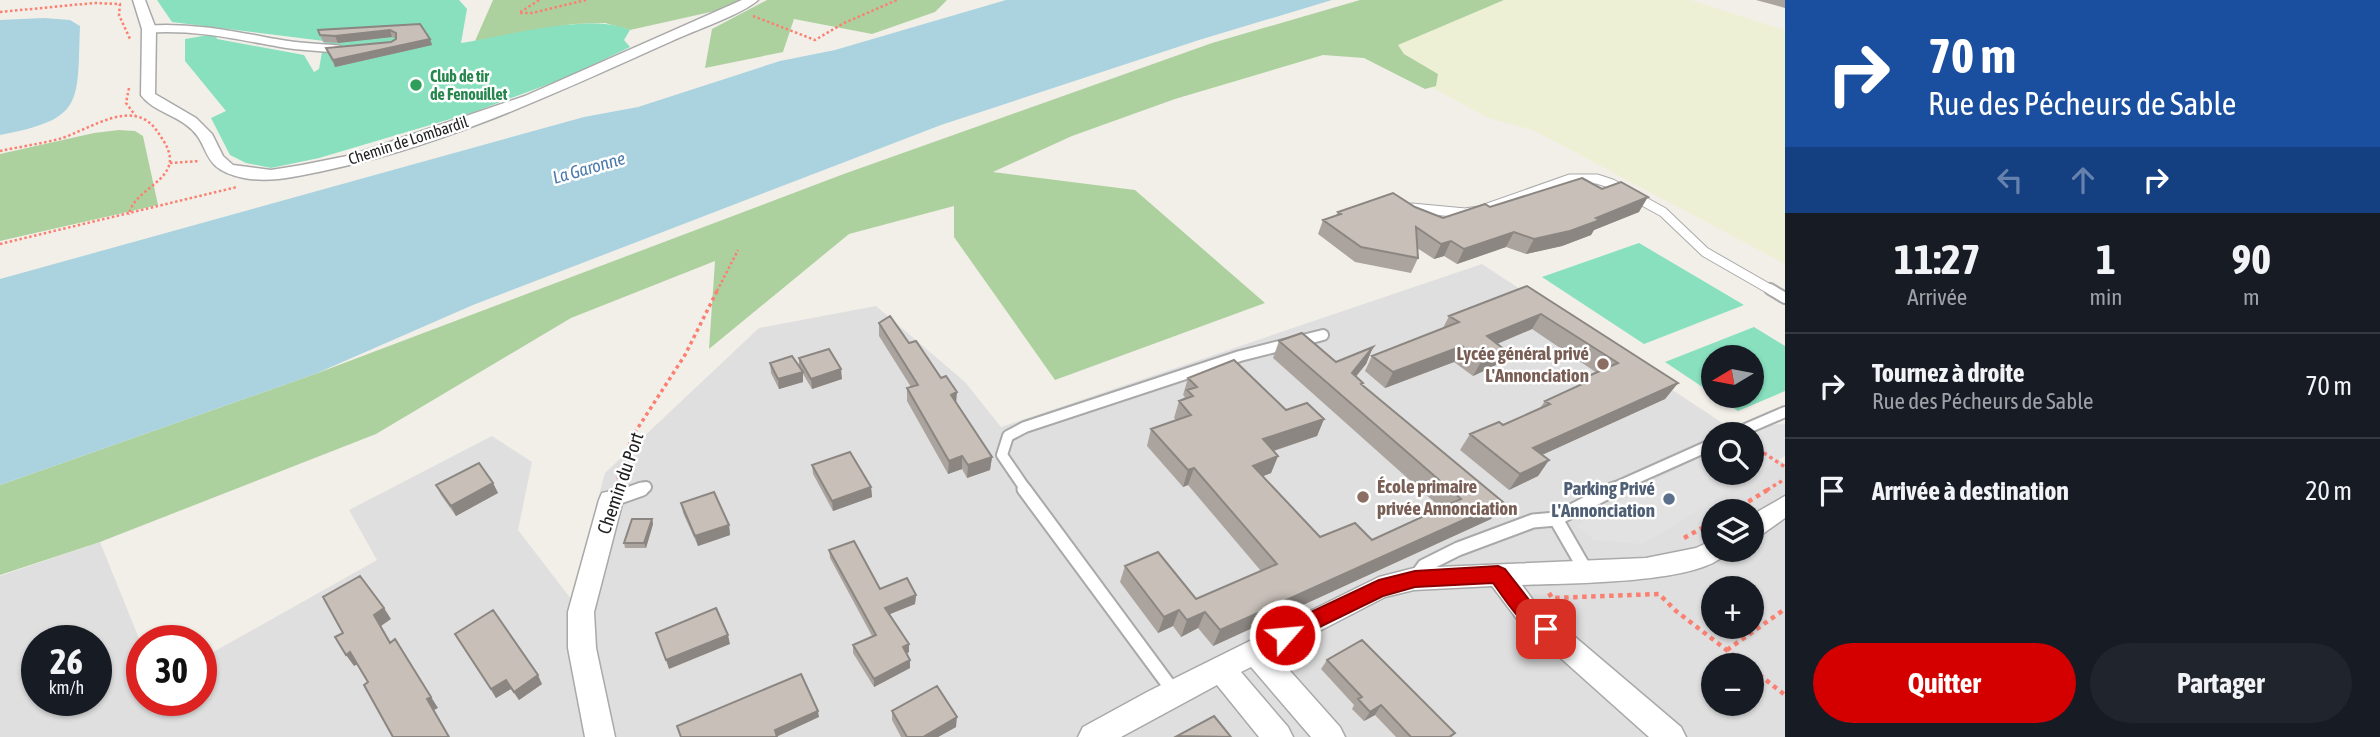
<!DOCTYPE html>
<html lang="fr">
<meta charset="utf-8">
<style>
body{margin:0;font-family:"Asap Condensed",sans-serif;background:#20242c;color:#f1f3f6;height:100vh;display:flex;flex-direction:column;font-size:26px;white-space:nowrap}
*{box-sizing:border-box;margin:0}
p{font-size:23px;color:#9ea1a6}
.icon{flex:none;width:38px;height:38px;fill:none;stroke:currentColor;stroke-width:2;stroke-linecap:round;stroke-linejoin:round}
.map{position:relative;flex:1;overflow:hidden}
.panel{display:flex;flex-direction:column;background:#171b24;width:595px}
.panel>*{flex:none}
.top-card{background:#1a4fa0;color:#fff;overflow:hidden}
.needle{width:46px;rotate:260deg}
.buttons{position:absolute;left:1701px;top:345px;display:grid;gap:14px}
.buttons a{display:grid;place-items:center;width:63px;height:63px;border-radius:50%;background:#171b24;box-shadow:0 2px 5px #0004;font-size:35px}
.speed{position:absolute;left:21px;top:625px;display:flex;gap:14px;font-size:35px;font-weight:700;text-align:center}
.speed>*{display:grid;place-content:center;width:91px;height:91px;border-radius:50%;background:#171b24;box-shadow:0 2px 5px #0004;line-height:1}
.speed small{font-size:18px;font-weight:400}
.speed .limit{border:10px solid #d22;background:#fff;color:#111}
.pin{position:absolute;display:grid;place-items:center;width:60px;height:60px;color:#fff;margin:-30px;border-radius:14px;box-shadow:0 4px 10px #0006}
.me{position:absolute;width:77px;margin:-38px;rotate:63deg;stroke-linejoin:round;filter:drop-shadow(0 0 5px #0008)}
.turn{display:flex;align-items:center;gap:24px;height:147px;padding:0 28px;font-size:32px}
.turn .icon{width:91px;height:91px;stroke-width:2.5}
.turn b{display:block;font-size:49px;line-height:60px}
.lanes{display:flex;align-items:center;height:66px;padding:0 28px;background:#0003;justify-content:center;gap:35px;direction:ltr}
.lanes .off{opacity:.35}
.eta{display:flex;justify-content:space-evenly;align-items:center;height:119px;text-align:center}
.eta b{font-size:42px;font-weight:700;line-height:49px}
.primary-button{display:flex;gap:14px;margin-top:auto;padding:14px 28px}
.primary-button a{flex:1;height:80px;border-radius:42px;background:#d40000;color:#fff;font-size:28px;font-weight:700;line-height:80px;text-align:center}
.primary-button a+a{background:#20242c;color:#f1f3f6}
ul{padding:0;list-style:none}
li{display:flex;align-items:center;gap:21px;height:105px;padding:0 28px;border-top:2px solid #363941}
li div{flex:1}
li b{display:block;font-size:26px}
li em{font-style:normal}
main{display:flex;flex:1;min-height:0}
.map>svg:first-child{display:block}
.residential{fill:#e0dfdf;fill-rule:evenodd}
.farmland{fill:#eef0d5}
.forest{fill:#add19e}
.pitch{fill:#88e0be}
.parking{fill:#e2e2e2}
.water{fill:#aad3df}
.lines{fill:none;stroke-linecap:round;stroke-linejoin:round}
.service-far3-casing{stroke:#a9a9a9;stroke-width:10}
.service-far2-casing{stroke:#a9a9a9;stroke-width:11}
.service-far1-casing{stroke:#a9a9a9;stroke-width:14}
.service-casing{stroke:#a9a9a9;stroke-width:17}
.minor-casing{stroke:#a9a9a9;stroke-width:3}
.path-far2{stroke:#fa8072;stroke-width:2.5;stroke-dasharray:2.5 2.5;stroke-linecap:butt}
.path-far1{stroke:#fa8072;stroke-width:3.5;stroke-dasharray:3.5 3.5;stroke-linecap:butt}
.path{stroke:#fa8072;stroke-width:4.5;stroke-dasharray:4.5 4.5;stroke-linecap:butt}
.service-far3{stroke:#fff;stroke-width:7}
.service-far2{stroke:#fff;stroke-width:9}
.service-far1{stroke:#fff;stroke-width:10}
.service{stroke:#fff;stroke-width:13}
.minor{fill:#fff;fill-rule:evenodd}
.wall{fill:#aba49e}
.shaded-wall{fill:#8b8681}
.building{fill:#c7bfb8;stroke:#8b8681;stroke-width:2}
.route{fill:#d40000;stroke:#8a0000;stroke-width:2}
.leisure-dot{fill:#2e9e5b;stroke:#fff;stroke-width:2.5}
.education-dot{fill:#8d6e63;stroke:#fff;stroke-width:2.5}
.service-dot{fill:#5c6f8a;stroke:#fff;stroke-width:2.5}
.labels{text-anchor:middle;stroke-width:5;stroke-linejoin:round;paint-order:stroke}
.far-leisure-label{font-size:16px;font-weight:bold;fill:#27864d;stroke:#fff;text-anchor:start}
.far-street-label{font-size:16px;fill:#222;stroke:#fff}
.far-water-label{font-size:18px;font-style:italic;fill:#4a7aab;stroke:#fff}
.education-label{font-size:19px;font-weight:bold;fill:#785e54;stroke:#fff;text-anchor:end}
.street-label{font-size:19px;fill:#222;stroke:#fff}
.service-label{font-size:19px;font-weight:bold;fill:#4e5e75;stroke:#fff;text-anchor:end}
</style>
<main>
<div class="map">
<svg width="1785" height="737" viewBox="0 0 1785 737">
<rect width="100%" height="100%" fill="#f2efe9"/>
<!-- residential -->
<path class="residential" d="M1482,264L1739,434H1713V472H1752V442L1785,464V737H0V576L100,542L142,646V700H201V659L377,560L349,510L492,436L532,462L518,530L571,599L605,473L759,328L876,306L965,382L1001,427ZM1713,511H1752V550H1713ZM1713,588H1752V626H1713ZM37,640H96V700H37ZM1713,665H1752V704H1713Z"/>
<!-- farmland -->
<path class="farmland" d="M1504,0H1691L1785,30V264L1533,130L1488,118L1431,87L1436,85L1438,74L1404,54L1397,45Z"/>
<!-- forest -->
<path class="forest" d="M493,0H741L724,9L630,30L605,23L573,24L475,41Z
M767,0H947L935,12L872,34L794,19L783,52L705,68L712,29Z
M1360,0H1504L1398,45L1404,54L1438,74L1436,86L1425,89L1364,58L1323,55L1175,99L1072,136L993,172L1135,190L1265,303L1055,380L954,237V206L849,234L709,349L715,261L571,318L376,434L100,542L0,575V485L315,374L841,175L1212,43Z
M119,130L135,131L143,136L158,205L0,241V154L94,133Z"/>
<!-- pitch -->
<path class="pitch" d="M157,0H459L467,9L461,43C506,36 590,12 630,30L624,40L630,47L568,77L474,112L319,158L271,168L246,163L230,155L211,118L226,111L185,61V39L215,34L217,39L304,55L314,72L319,69L324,41L172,22Z
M1639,243L1744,305L1644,344L1542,277Z
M1754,327L1785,346V391L1738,411L1715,396H1752V357H1713V394L1665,362Z"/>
<!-- parking -->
<path class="parking" d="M1785,424V456L1655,537L1641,544L1594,540L1576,526L1713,449V472H1752V435L1767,425Z"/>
<!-- water -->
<path class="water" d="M1006,0H1332L1199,40L941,125L473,305L315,374L0,485V279L584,117L638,107L780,61L835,50Z
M44,18L70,20L80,26C77,103 85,119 0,135V20Z"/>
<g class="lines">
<!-- service-far3 casing -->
<g class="service-far3-casing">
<path id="service-far3" d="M149,29C194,26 234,35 278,43C298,47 318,47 338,49"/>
</g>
<!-- service-far2 casing -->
<g class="service-far2-casing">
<path id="service-far2" d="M1412,208L1465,213L1479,211L1570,179H1597L1612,184L1663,212L1705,252L1773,291"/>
</g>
<!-- service-far1 casing -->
<g class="service-far1-casing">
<path id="service-far1" d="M1770,289L1785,298
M1734,434L1785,412
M637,490L646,487
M1026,490L1002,455L1008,436L1025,427L1240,356L1323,335
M1610,490L1713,444"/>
</g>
<!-- service casing -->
<g class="service-casing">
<path id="service" d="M1024,489L1174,692
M611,500L642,489
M1556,519L1586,571
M1416,577L1424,566L1458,549L1533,521L1556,519L1614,489"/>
</g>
<!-- minor casing -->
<g class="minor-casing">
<path id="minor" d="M133,0H145L156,29L155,94L196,118L212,134L223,156L233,165L271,170L302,165L352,155L525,96L742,0H758C743,14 693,31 672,41C560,91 445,146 323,171C297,176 271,183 244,178C196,168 214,144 185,124C170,113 152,110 141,95L142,29Z
M611,491L620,493L623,500L594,612L596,648L615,737H585L568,648V612L599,500L602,493Z
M1785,496V518L1761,535L1752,538V515Z
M1713,540V550H1728C1710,585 1560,583 1522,585L1535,603L1681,727L1686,737H1649L1517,619L1492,586L1414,590L1385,597L1275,654L1340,727L1345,737H1311L1251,667L1241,672L1288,727L1293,737H1259L1217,685L1121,737H1078L1083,727L1149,691L1379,577L1414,568L1646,558L1696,548Z"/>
</g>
<!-- path-far2 -->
<path class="path-far2" d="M539,0L519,13H532L586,0
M0,12L94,3L120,4L119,15L130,39
M753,16L815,40L844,23L897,0
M129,88L126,103L135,115
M0,151C19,147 39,144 59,139C90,130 133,96 157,131C163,140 170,149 170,160C169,183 132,192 129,215
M170,163L200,161
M0,244L237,187
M717,291L738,250"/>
<!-- path-far1 -->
<path class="path-far1" d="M1752,445L1785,467
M618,479L632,437L685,355L718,289
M1767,490L1785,479"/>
<!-- path -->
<path class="path" d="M1733,511L1769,489
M1684,538L1713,522
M1549,593L1552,598L1659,594L1676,611L1746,665
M1727,650L1785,609
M1752,669L1785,695"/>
<!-- service-far3 -->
<use href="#service-far3" class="service-far3"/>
<!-- service-far2 -->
<use href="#service-far2" class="service-far2"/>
<!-- service-far1 -->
<use href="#service-far1" class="service-far1"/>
<!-- service -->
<use href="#service" class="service"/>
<!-- minor -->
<use href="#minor" class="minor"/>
</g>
<!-- wall -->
<path class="wall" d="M1756,0H1785V8Z
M420,24L430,39L432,45L335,67L326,48L391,42L396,39L392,37L338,43L323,42L318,30Z
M1415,207L1443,218L1490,207L1639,212L1594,230L1591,235L1562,246L1526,254L1506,247L1457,264L1444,256L1434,259L1417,248L1418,258L1411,273L1355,262L1318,234L1323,220L1336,215L1338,212Z
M1527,286L1678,383L1665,399L1542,455L1549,460L1538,476L1509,490L1460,450L1470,434L1503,425L1540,408L1545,401L1580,385L1584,378L1597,373L1532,329L1497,344L1496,365L1473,376L1454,362L1385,388L1365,371L1372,356L1443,328L1449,316Z
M879,323L909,343L956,404L992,457L990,470L967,478L962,469L948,474L907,401V388L911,387L879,336Z
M1279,341L1336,362L1373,347L1366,364L1356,377L1362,385L1503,502L1491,519L1213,646L1198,628L1181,637L1173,626L1158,633L1120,582L1125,566L1196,599L1261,571L1188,485L1183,487L1147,446L1151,429L1176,420L1174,418L1179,401L1185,397L1183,395L1188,378L1286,410L1324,419L1317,436L1274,451L1278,456L1271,473L1263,476L1320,537L1372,540L1441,508L1273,358Z
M799,358L842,379L812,389L803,374V382L779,389L771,373L770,363L799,368Z
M812,465L871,487L872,497L833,511L813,474Z
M493,483L498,493L456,516L441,495L436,485Z
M681,503L729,525L730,535L698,546L683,513Z
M652,519L653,524L646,548H625L624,543Z
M829,550L880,589L916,595L915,604L890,614L909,644V652L906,653L910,660V668L874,687L853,653V645L872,636L830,558Z
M455,634L542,684L519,700L511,689L496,698Z
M1327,660L1455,733L1452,737H1396L1375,715L1364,721L1352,709L1354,705L1321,669Z
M892,711L956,727L938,737H901L892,720Z"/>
<!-- shaded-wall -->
<path class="shaded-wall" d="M390,30L392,37L338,43L335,36Z
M430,39L432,45L335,67L333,60Z
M1648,197L1639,212L1594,230L1591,235L1562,246L1526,254L1534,239L1596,218Z
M1514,232L1506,247L1457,264L1464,249Z
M1451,241L1444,256L1434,259L1441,244Z
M1541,314L1532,329L1478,352L1487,336Z
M1462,346L1454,362L1385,388L1393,372Z
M1373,347L1366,364L1344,390L1352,373Z
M1505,350L1496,365L1473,376L1482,360Z
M841,369L842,379L812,389L811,379Z
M803,372V382L779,389L778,379Z
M1678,383L1665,399L1522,464L1533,448Z
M957,392L956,405L951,395Z
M1324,419L1317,436L1257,456L1263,439Z
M962,456V469L948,474L949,461Z
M1278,456L1271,473L1246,483L1253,466Z
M992,457L990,470L967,478L968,465Z
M1549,460L1538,476L1509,490L1520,474Z
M1194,468L1188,485L1183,487L1188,470Z
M493,483L498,493L456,516L451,506Z
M871,487L872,497L833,511L832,501Z
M1503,502L1491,519L1213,646L1220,630Z
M652,519L653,524L646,548L644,543Z
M729,525L730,535L698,546L695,536Z
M916,595L915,604L885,616V608Z
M384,608L391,619L381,626L398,654L374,615Z
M1179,610L1173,626L1158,633L1164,617Z
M1205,612L1198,628L1181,637L1187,620Z
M728,635L730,644L669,669L666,660Z
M395,639L438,708L434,710L450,737L427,699Z
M909,644V652L903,656V647Z
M350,652L358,664L354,666L346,655Z
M910,660V668L874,687V679Z
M538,675L542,684L519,700L514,692Z
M506,680L511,689L496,698L491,689Z
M1381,705L1375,715L1364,721L1370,712Z
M818,711L819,717L776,737L775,730Z
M957,717L956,727L938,737H923Z"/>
<!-- building -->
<path class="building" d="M420,24L430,39L333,60L326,48L391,42L396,39V33L390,30L335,36L320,35L318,30Z
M1582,178L1602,189L1621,182L1648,197L1596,218L1600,220L1570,231L1534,239L1514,232L1464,249L1451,241L1441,244L1416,227L1418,258L1361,247L1323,220L1341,214L1338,212L1393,193L1415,207L1443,218L1485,204L1490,207Z
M1527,286L1678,383L1533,448L1549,460L1520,474L1470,434L1499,422L1503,425L1550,404L1545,401L1589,381L1584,378L1618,363L1541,314L1487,336L1505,350L1482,360L1462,346L1393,372L1372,356L1459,322L1449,316Z
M890,316L909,343L916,341L941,378L946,376L957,392L951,395L992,457L968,465L962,456L949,461L907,388L918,385L879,323Z
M1302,333L1336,362L1373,347L1352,373L1363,383L1361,384L1503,502L1220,630L1205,612L1187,620L1179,610L1164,617L1125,566L1158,552L1196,599L1277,564L1194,468L1188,470L1151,429L1191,415L1179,401L1193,396L1187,390L1197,387L1188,378L1234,360L1286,410L1307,403L1324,419L1263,439L1278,456L1253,466L1320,537L1355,523L1372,540L1461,499L1279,341Z
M829,349L841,369L811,379L799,358Z
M792,356L803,372L778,379L770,363Z
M850,452L871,487L832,501L812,465Z
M479,463L493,483L451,506L436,485Z
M714,492L729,525L695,536L681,503Z
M632,519H652L644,543H624Z
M854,541L880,589L907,578L916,595L885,608L909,644L903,647L910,660L874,679L853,645L876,635L829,550Z
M360,576L384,608L374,615L390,643L395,639L431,697L427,699L449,737H393L364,685L368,682L350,652L346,655L335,637L343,633L323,597Z
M716,608L728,635L666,660L656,633Z
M493,610L538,675L514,692L506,680L491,689L455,634Z
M1362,640L1455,733L1449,737H1411L1381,705L1370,712L1358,699L1362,697L1327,660Z
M801,674L818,711L775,730L777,737H681L677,726Z
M937,686L957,717L923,737H907L892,711Z
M1214,716L1231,737L1177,736Z"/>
<!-- route -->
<path class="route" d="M1498,566L1505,569L1533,605L1554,623L1557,629L1554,635C1532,644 1505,599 1493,583L1415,587L1383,596L1285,644L1277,641L1274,635L1277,628L1379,580L1415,571Z"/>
<!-- markers -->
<circle class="leisure-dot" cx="416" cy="85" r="7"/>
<g class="education-dot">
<circle cx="1603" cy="364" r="7"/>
<circle cx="1363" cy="497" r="7"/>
</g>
<circle class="service-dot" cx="1669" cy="499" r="7"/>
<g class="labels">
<!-- far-leisure labels -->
<g class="far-leisure-label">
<text x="430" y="82">Club de tir<tspan x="430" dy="18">de Fenouillet</tspan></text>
</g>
<!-- far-street labels -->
<g class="far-street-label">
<text transform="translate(408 140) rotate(-18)" y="6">Chemin de Lombardil</text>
</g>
<!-- far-water labels -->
<g class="far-water-label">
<text transform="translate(589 168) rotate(-16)" y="6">La Garonne</text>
</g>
<!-- education labels -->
<g class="education-label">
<text x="1589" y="360">Lycée général privé<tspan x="1589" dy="22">L'Annonciation</tspan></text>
<text x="1377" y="493" text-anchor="start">École primaire<tspan x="1377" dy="22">privée Annonciation</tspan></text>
</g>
<!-- street labels -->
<g class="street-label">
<text transform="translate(620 483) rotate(-71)" y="7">Chemin du Port</text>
</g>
<!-- service labels -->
<g class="service-label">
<text x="1655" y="495">Parking Privé<tspan x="1655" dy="22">L'Annonciation</tspan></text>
</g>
</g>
</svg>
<div class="buttons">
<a><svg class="needle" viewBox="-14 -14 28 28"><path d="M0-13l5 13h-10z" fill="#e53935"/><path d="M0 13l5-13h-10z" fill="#9ea1a6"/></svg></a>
<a><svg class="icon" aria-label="search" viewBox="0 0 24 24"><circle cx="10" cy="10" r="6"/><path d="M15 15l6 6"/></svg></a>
<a><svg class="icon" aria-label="layers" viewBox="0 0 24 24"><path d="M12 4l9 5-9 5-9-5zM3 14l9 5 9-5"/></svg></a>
<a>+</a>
<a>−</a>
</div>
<div class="speed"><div>26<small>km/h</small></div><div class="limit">30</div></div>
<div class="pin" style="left:1546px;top:629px;background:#d93025"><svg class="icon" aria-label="arrive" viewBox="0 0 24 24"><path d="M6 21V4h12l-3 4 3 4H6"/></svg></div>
<svg class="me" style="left:1285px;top:635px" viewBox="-20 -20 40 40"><circle r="17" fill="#d40000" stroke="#fff" stroke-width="3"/><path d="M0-11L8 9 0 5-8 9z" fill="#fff"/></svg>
</div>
<section class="panel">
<div class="top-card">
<div class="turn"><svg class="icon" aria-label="right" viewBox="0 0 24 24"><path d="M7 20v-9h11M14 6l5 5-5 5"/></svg><div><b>70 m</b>Rue des Pécheurs de Sable</div></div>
<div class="lanes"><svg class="icon off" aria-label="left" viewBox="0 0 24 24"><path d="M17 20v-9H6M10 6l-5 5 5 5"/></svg><svg class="icon off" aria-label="ahead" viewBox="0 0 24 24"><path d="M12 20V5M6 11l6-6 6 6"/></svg><svg class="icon" aria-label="right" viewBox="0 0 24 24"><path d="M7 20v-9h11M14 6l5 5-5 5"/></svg></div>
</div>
<div class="eta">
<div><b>11:27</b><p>Arrivée</p></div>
<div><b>1</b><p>min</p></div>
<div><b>90</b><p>m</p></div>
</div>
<ul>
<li><svg class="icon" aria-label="right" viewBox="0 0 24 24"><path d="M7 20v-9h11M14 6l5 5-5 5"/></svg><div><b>Tournez à droite</b><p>Rue des Pécheurs de Sable</p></div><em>70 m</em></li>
<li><svg class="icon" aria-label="arrive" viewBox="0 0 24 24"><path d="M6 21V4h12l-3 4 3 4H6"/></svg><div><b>Arrivée à destination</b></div><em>20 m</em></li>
</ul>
<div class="primary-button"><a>Quitter</a><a>Partager</a></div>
</section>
</main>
